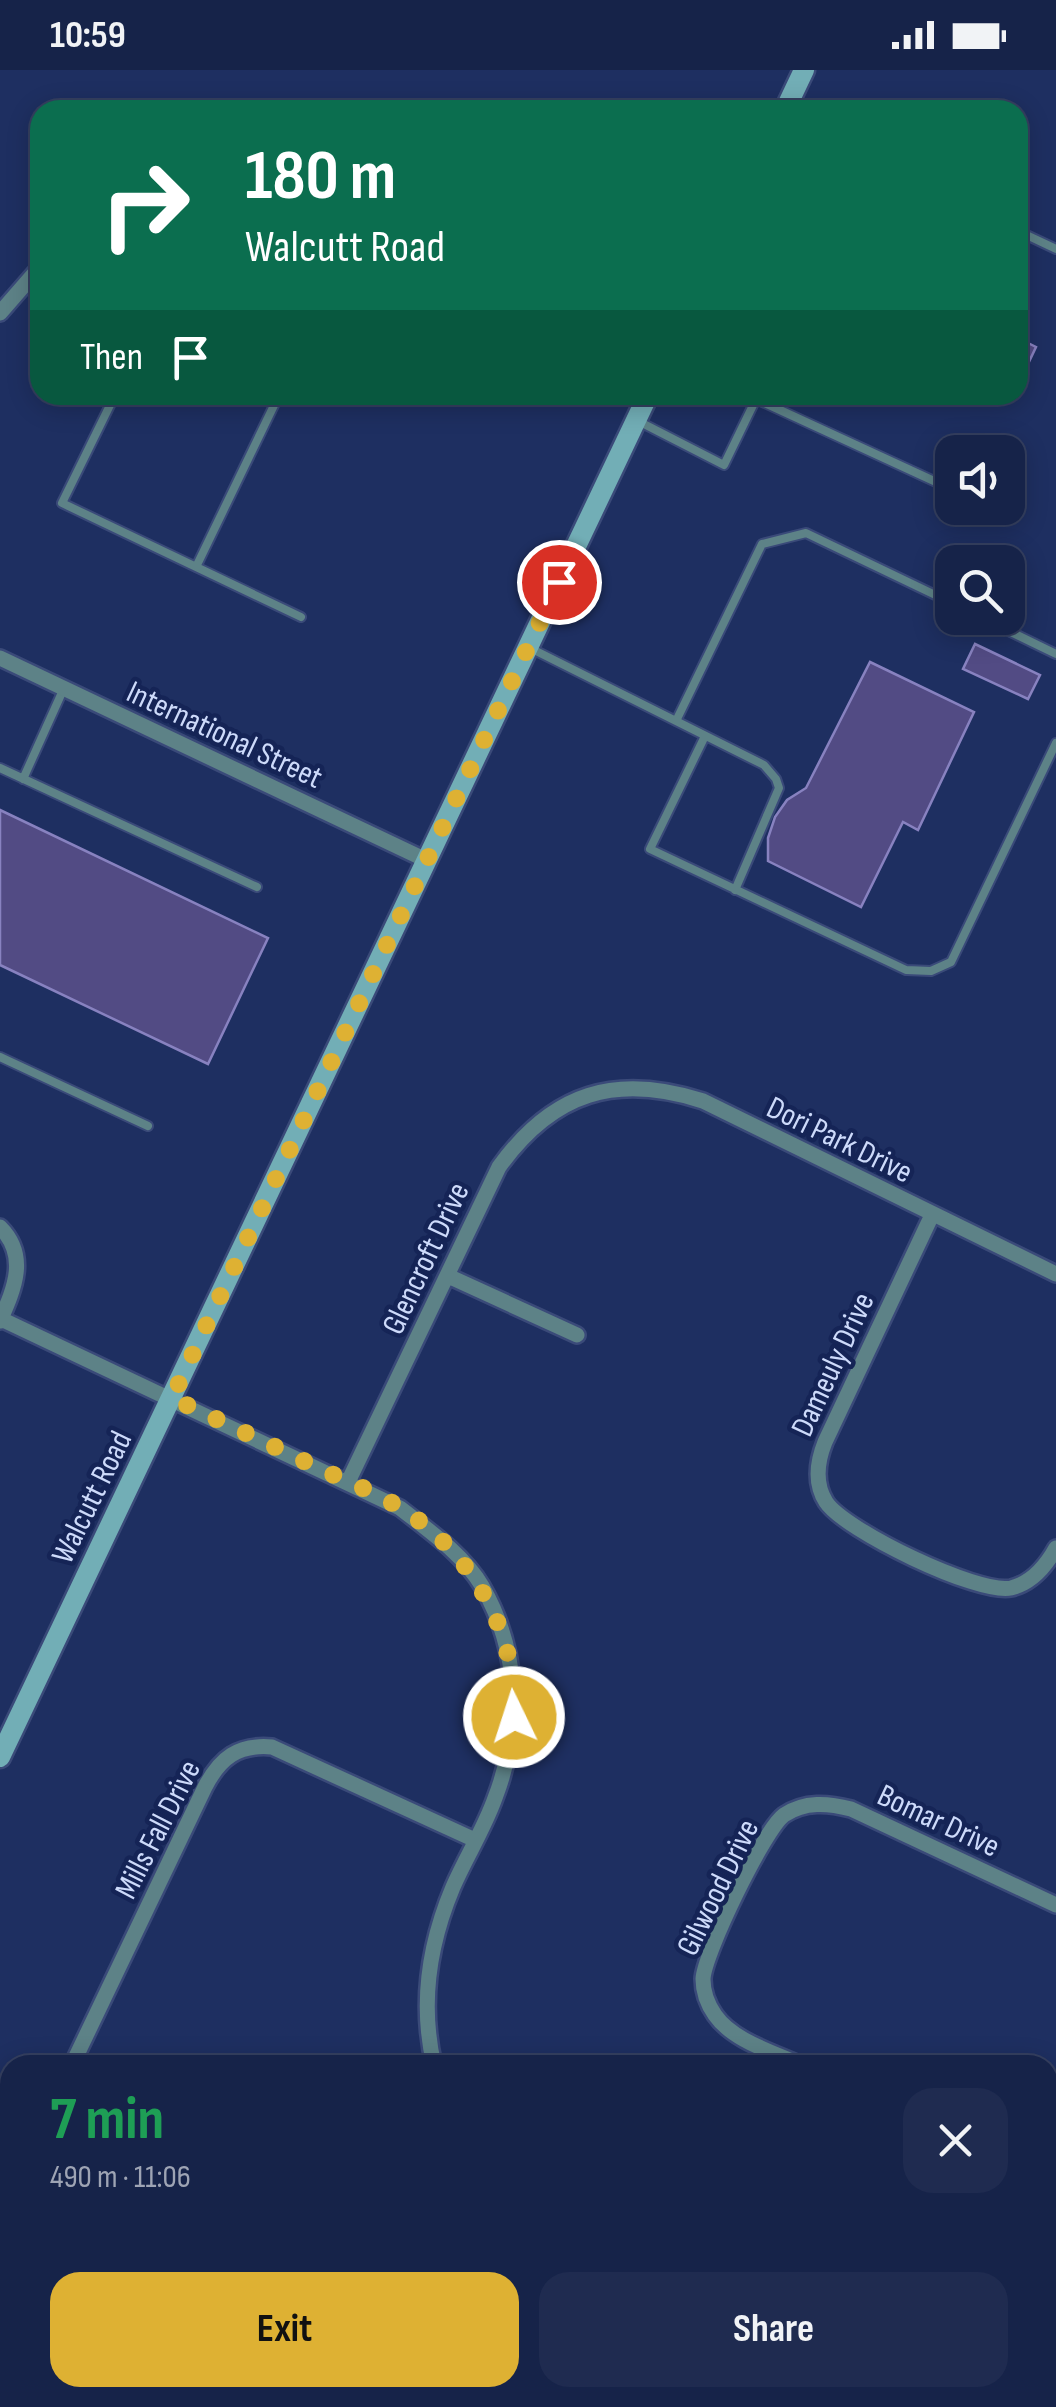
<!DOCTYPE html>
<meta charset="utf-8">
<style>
body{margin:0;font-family:"Sofia Sans Condensed",sans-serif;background:#1f2b50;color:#f1f3f6;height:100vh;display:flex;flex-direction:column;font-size:38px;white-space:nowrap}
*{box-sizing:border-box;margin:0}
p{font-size:32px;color:#9ea4b4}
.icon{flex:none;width:55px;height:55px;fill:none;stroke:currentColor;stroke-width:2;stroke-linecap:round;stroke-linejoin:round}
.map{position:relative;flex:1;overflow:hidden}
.panel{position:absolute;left:0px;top:1985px;width:1058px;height:352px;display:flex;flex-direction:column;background:#162349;border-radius:30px 30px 0 0;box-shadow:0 5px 25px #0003,0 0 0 2px #354061}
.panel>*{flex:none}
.guide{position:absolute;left:30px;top:30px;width:998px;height:305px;border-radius:30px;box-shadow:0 5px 25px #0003,0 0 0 2px #354061;background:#0b6e4f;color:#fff;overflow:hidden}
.controls{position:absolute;left:935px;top:365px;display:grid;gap:20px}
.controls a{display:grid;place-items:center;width:90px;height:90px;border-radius:20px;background:#162349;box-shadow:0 5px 25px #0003,0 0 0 2px #354061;font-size:50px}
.pin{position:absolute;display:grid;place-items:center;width:85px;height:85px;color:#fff;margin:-42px;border:5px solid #fff;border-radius:50%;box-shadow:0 2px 10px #0007}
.me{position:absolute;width:110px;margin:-55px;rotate:356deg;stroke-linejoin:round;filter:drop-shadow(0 0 8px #0008)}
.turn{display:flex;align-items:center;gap:35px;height:210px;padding:0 50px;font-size:45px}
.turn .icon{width:130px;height:130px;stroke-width:2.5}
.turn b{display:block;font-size:70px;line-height:85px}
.then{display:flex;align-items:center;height:95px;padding:0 50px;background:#0003;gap:20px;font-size:38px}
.round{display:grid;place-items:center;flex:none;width:105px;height:105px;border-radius:30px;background:#1f2b50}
.summary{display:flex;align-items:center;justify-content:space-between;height:170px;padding:0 50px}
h1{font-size:60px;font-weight:700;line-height:75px;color:#1e9e55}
.button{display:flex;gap:20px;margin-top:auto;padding:20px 50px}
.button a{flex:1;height:115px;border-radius:30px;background:#deb133;color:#111;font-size:40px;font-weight:700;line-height:115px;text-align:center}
.button a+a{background:#1f2b50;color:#f1f3f6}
.status{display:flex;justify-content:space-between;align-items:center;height:70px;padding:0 50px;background:#162349;direction:ltr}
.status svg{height:28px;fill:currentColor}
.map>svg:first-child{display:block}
.building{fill:#524b84;stroke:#8882c0;stroke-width:2.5}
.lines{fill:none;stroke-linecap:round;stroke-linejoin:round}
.lane-casing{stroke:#3a4a79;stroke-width:12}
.street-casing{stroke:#3a4a79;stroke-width:20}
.secondary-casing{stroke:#3a4a79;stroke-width:25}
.lane{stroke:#5d8287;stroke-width:8}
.street{stroke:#5d8287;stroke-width:15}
.secondary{stroke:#72aeb6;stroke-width:20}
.route{stroke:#deb133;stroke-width:18;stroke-dasharray:0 32.4}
.labels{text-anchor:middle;stroke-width:9;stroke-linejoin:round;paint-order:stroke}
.street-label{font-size:32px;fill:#cddafa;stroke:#152456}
</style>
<div class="status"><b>10:59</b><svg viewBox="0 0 49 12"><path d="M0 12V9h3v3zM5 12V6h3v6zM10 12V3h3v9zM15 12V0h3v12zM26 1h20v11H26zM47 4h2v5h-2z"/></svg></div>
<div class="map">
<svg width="1056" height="2337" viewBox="0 0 1056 2337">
<rect width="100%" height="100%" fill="#1e2f61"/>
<!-- building -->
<path class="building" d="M1018,268L1036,277L1018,315Z
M975,574L1040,605L1028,629L963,599Z
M870,592L974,642L918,760L903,752L861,837L768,791V768L775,747L787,730L806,718Z
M0,740L268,868L208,994L0,895Z"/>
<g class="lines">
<!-- lane casing -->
<g class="lane-casing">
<path id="lane" d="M1018,161L1056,179
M115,325L62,433L301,547
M638,351L724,395L756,329L947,417
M196,497L279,325
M982,548L1056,584
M528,577L764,695L776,709L779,718L735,820
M676,651L762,474L806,463L952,533
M705,666L650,779L906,900L931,901L951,892L1056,673
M0,698L257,817
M23,709L64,618
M0,987L148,1056"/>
</g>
<!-- street casing -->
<g class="street-casing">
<path id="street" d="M0,243L40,197
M0,588L426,790
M932,1145L825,1372C817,1392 814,1413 826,1432C844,1460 978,1525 1011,1518C1032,1513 1046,1496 1056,1478
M0,1157C29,1186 14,1219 0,1251
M448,1206L577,1265
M1,1249L400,1438C428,1460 463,1484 482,1516C520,1582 522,1658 495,1728C484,1759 466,1787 453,1817C429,1874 420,1935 434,1995
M348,1412L499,1097C553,1022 616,1003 703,1031L1056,1204
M72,1995L205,1717C220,1688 238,1674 272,1677L475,1770
M801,1995C773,1982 733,1971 715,1945C708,1935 703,1922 703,1909C704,1884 764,1760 784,1745C805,1731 828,1733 851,1739L1056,1835
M1048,2103L1056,2085
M10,2126C2,2148 1,2165 10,2187
M274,2328L293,2337
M900,2328L920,2337
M502,2337L506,2328
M787,2337L791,2328
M937,2337L941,2328"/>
</g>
<!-- secondary casing -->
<g class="secondary-casing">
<path id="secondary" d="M785,40L804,0
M0,1687L648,325"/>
</g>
<!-- lane -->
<use href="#lane" class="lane"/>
<!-- street -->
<use href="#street" class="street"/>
<!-- secondary -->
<use href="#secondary" class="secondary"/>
</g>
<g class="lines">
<!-- route -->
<path class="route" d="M514,1647C518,1562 471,1481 399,1437C371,1420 339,1408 310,1394C264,1371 218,1350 172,1328L559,512"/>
</g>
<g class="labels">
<!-- street labels -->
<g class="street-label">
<text transform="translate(225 664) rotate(25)" y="11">International Street</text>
<text transform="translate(840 1069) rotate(26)" y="11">Dori Park Drive</text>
<text transform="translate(425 1188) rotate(-65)" y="11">Glencroft Drive</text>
<text transform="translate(832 1294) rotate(-65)" y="11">Dameuly Drive</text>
<text transform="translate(91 1427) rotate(-64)" y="11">Walcutt Road</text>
<text transform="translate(939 1750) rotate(25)" y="11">Bomar Drive</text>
<text transform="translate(157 1759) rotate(-63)" y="11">Mills Fall Drive</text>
<text transform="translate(717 1817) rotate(-64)" y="11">Gilwood Drive</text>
</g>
</g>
</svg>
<div class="controls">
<a><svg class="icon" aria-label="sound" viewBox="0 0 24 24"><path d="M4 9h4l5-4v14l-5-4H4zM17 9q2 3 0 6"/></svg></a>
<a><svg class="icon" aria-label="search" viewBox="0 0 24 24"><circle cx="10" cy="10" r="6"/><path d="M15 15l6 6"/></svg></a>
</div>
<div class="pin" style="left:559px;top:512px;background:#d93025"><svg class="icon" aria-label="arrive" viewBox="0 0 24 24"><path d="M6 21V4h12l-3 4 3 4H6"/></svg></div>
<svg class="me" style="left:514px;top:1647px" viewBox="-20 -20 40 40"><circle r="17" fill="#deb133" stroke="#fff" stroke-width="3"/><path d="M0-11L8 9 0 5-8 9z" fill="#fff"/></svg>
<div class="guide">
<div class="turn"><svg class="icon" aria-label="right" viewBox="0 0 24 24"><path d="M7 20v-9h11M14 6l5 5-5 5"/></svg><div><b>180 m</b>Walcutt Road</div></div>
<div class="then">Then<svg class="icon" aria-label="arrive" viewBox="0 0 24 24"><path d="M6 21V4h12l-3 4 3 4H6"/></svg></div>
</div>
<section class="panel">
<div class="summary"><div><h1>7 min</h1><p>490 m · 11:06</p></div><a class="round"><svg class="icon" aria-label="close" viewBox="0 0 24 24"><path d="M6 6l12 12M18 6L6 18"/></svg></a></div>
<div class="button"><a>Exit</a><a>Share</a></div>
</section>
</div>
